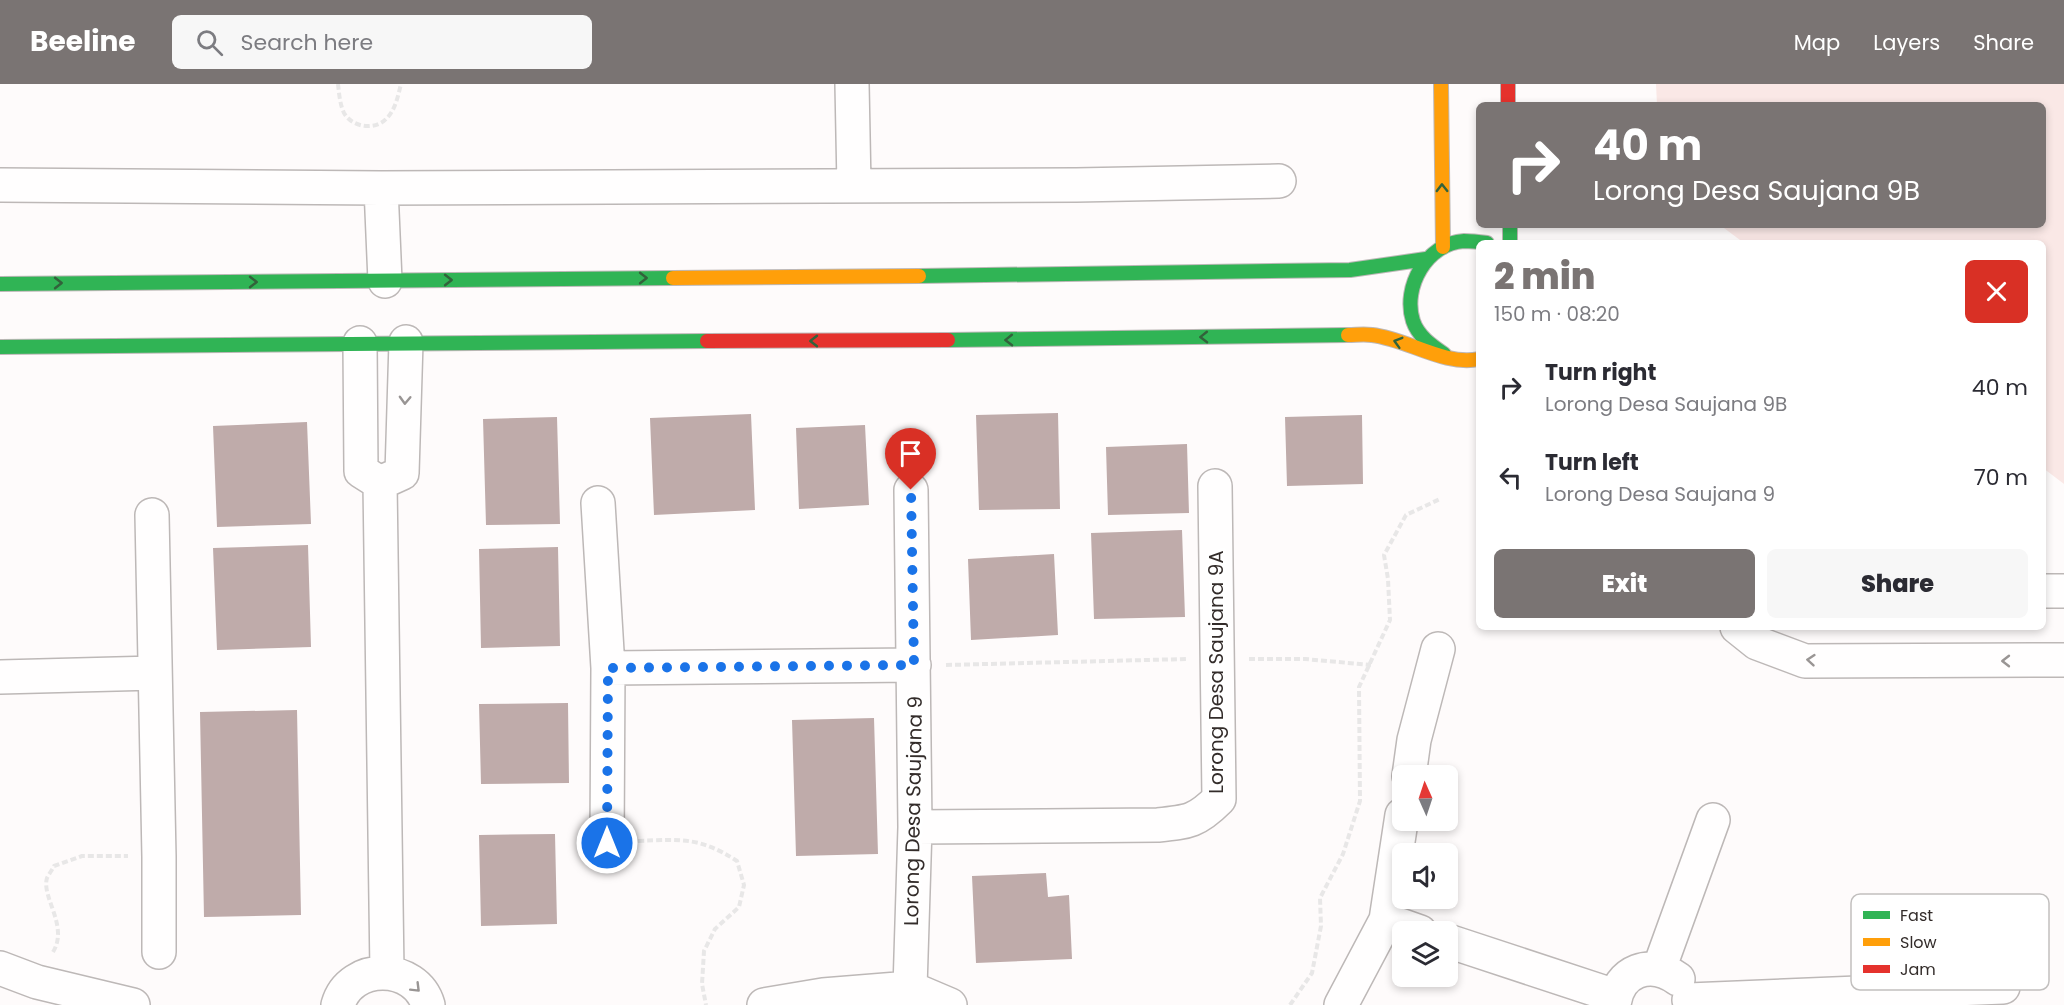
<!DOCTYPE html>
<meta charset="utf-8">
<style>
body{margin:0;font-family:Poppins,sans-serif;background:#f7f7f7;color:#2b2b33;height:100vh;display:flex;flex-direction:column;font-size:22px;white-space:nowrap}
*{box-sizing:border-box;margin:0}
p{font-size:20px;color:#7c7c81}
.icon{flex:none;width:33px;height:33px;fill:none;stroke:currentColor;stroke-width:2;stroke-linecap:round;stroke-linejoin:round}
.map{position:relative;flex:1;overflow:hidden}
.sheet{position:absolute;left:1476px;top:156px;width:570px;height:390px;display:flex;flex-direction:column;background:#fff;border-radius:9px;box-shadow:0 3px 9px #0003}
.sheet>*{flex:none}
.banner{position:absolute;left:1476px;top:18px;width:570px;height:126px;border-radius:9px;box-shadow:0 3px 9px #0003;background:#7a7473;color:#fff;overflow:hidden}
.needle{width:39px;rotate:357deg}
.tools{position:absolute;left:1392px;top:681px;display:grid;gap:12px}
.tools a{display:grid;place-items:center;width:66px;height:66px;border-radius:9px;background:#fff;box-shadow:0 3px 9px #0003;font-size:30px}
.pin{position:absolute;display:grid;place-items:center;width:51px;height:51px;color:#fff;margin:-62px -26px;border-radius:50% 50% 50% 0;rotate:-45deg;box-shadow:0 0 6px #0007}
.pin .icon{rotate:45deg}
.me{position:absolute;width:66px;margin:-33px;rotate:0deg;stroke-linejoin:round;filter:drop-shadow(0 0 4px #0008)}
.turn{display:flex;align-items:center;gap:21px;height:126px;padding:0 18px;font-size:27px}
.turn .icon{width:78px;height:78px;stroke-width:2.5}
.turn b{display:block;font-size:42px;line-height:51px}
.round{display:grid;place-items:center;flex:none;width:63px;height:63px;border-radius:9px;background:#f7f7f7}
.headline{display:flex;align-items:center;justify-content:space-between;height:102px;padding:0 18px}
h1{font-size:36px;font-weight:800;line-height:45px;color:#7a7473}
.action{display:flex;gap:12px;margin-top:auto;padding:12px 18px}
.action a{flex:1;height:69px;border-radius:9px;background:#7a7473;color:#fff;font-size:24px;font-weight:800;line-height:69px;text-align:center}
.action a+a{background:#f7f7f7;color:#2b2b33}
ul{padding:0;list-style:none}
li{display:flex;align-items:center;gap:18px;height:90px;padding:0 18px}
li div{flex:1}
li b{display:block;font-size:22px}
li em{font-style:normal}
header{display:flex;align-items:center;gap:36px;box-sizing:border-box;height:84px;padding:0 30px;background:#7a7473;color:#fff}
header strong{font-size:28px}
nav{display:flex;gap:33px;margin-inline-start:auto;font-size:21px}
.search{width:420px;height:54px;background:#f7f7f7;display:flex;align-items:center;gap:15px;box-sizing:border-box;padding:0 21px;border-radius:9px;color:#7c7c81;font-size:22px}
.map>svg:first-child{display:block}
.green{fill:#fae8e6}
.building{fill:#bfabaa}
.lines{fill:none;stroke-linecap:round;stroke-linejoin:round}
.street-casing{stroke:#bdb8b7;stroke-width:36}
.fast-casing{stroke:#bdb8b7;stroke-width:16}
.slow-casing{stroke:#bdb8b7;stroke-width:16}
.jam-casing{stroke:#bdb8b7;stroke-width:16}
.path{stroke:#e8e7e7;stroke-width:4;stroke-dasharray:6 3;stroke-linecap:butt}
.street{stroke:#fffefe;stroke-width:33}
.fast{stroke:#30b455;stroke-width:14}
.slow{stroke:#ff9f0a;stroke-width:14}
.jam{stroke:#e5322d;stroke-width:14}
.oneway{stroke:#32623b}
.oneway2{stroke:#999594}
.route{stroke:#1a73e8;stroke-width:10;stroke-dasharray:0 18}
.labels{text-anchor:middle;stroke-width:6;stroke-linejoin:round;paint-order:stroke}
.street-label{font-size:20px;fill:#332c2a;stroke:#fff}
.key{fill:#fff;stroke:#c2c0bf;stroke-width:1.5}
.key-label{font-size:16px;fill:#332c2a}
</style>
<header>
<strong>Beeline</strong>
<div class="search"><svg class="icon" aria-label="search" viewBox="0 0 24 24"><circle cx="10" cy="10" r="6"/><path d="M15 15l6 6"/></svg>Search here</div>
<nav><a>Map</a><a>Layers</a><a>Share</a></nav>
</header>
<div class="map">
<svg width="2064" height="921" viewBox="0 0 2064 921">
<rect width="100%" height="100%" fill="#fefbfb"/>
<!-- green -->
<path class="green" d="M1656,0H2064V400L2043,384V159H1744L1720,141H2043V21H1657Z"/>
<!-- building -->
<path class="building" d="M1058,329L1060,425L979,426L976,331Z
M751,330L755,426L654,431L650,334Z
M1362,331L1363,400L1287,402L1285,333Z
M557,333L560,440L486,441L483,335Z
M307,338L311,440L217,443L213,342Z
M865,341L869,421L799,425L796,344Z
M1187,360L1189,429L1108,431L1106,363Z
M1182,446L1185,533L1094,535L1091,449Z
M308,461L311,563L217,566L213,464Z
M558,463L560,562L481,564L479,465Z
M1054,470L1058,551L971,556L968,475Z
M568,619L569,699L481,700L479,620Z
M297,626L301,831L204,833L200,628Z
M874,634L878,770L796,772L792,636Z
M555,750L557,840L481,842L479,751Z
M1046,789L1048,813L1069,811L1072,875L976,879L972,792Z"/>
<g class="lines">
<!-- street casing -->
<g class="street-casing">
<path id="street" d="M852,0L854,102
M0,101L381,104L385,197
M381,104L1076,101L1279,97
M360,259L361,387L380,399
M380,399L387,888
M380,399L402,389L406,258
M598,419L608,584L914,581
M152,431L159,773V868
M2043,507H2064
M1737,543L1757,559L1805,577L2064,576
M0,593L155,589
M1409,692L1414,656L1438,565
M1402,731L1386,836L1420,848
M915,743L1158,741C1189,738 1197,737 1219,715L1215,402
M607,759L608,584
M1448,857L1615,912
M0,884L37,898L133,921
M1659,885L1713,736
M910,904L915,743L911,406
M1689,916L2003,903
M338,921C350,878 416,879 428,921
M764,921L823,911L910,904L950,921
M1341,921L1386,836
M1614,921C1618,886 1651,875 1678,895"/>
</g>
<!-- fast casing -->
<g class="fast-casing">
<path id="fast" d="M1510,141V159
M919,192L1350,186L1426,175
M0,200L673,194
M948,256L1348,251
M0,263L707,257
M1444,270C1431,261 1418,252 1413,237C1402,203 1427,159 1464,157C1471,157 1480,158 1487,159"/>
</g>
<!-- slow casing -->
<g class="slow-casing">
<path id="slow" d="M1441,0L1443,163
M673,194L919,192
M1348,251C1356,251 1364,250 1372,251C1408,255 1443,282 1479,275"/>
</g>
<!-- jam casing -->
<g class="jam-casing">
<path id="jam" d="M1508,0V21
M707,257L948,256"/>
</g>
<!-- path -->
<path class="path" d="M338,0C339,9 340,21 344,29C352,43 374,47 386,35C395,27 398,12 401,0
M1249,575H1305L1371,581
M946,581L1187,575
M638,757C681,755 700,753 737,777L744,801L739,823L715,845L704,867L702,900L706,921
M53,868C69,842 41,813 47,794C49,790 52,786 54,782L82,772H128
M1290,921L1312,889L1321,842L1320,814L1343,770L1360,717L1359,603L1390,536L1388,495L1384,471L1406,431L1440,415"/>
<!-- street -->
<use href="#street" class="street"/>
<!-- fast -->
<use href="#fast" class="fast"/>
<!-- slow -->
<use href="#slow" class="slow"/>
<!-- jam -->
<use href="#jam" class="jam"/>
</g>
<!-- one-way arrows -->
<defs><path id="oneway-chevron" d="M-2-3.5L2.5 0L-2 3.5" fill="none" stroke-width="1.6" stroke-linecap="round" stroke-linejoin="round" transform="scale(1.5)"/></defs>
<g class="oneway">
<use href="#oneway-chevron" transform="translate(1442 104) rotate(-91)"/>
<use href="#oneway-chevron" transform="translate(643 194)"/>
<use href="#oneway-chevron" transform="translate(448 196)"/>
<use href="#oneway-chevron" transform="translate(253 198)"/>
<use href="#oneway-chevron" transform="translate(58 199)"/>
<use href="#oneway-chevron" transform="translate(1204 253) rotate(179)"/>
<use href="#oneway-chevron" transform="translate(1009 256) rotate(179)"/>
<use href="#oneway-chevron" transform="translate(814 257) rotate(180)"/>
<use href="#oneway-chevron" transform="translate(1398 258) rotate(-164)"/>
</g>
<g class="oneway2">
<use href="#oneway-chevron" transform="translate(405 316) rotate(92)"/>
<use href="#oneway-chevron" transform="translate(1811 576) rotate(-175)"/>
<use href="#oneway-chevron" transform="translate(2006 577) rotate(180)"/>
<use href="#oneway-chevron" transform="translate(416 904) rotate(45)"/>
</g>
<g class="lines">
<!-- route -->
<path class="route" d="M607,759L608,584L914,581L911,406"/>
</g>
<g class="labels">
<!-- street labels -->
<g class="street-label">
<text transform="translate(1216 588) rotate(-90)" y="7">Lorong Desa Saujana 9A</text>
<text transform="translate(913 727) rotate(-89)" y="7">Lorong Desa Saujana 9</text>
</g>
</g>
<!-- legend -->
<rect x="1851" y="810" width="198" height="96" rx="9" class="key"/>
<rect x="1863" y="827" width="27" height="8" fill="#30b455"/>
<rect x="1863" y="854" width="27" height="8" fill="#ff9f0a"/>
<rect x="1863" y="881" width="27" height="8" fill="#e5322d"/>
<g class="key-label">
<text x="1900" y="837">Fast</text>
<text x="1900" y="864">Slow</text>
<text x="1900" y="891">Jam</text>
</g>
</svg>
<div class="tools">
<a><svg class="needle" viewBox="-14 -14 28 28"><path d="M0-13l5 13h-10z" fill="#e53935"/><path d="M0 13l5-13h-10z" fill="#7c7c81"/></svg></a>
<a><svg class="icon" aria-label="sound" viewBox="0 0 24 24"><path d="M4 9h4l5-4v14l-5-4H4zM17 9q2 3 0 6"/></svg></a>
<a><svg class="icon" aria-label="layers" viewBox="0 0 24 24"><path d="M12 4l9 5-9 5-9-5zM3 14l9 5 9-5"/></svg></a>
</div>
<div class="pin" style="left:911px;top:406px;background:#d93025"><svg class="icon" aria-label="arrive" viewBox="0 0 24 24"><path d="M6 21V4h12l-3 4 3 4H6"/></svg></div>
<svg class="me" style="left:607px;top:759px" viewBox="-20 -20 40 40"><circle r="17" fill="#1a73e8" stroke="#fff" stroke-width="3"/><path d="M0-11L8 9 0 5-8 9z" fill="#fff"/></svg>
<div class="banner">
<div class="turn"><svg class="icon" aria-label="right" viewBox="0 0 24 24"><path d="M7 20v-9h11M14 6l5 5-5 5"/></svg><div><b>40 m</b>Lorong Desa Saujana 9B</div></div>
</div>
<section class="sheet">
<div class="headline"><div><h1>2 min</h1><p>150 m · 08:20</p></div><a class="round" style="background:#d93025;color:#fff"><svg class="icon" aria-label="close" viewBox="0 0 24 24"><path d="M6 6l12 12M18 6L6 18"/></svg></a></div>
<ul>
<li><svg class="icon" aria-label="right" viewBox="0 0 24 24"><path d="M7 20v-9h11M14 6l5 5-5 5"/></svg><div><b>Turn right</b><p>Lorong Desa Saujana 9B</p></div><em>40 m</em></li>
<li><svg class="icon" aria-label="left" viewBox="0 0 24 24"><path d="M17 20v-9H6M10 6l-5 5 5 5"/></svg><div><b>Turn left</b><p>Lorong Desa Saujana 9</p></div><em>70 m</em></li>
</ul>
<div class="action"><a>Exit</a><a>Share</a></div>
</section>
</div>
